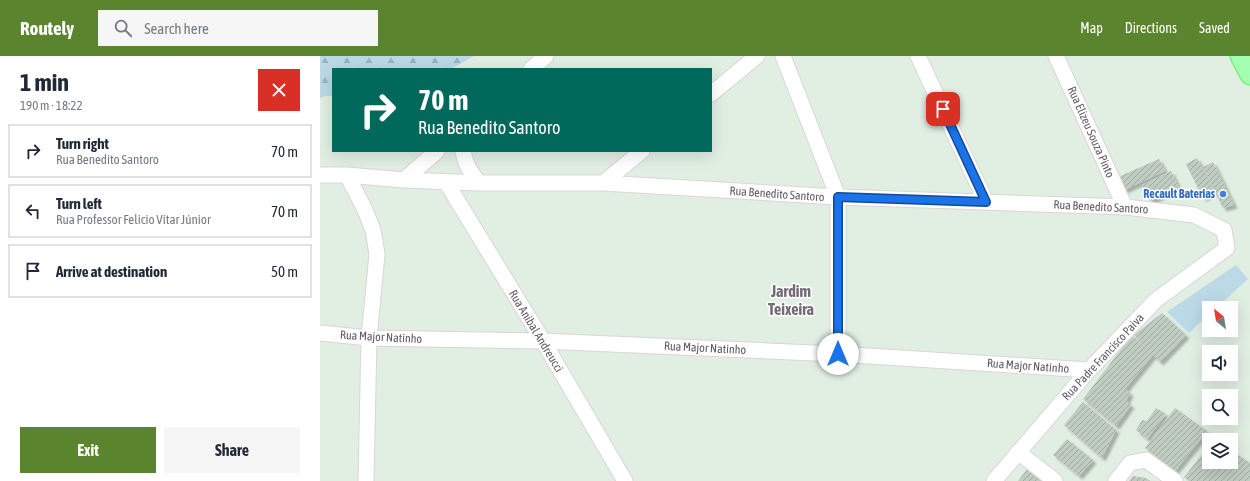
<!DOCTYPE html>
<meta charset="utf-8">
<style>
body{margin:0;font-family:"Asap Condensed",sans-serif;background:#f6f6f7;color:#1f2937;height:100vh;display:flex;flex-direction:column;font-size:15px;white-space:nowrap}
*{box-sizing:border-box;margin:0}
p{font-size:13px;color:#747a83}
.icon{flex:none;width:22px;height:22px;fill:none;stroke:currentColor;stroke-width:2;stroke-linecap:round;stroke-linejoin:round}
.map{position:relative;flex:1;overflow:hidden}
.side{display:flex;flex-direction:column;background:#fff;width:320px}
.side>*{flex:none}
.guide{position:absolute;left:12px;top:12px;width:380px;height:84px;border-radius:0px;box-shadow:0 4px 16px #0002;background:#00695c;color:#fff;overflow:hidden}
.needle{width:26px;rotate:330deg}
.controls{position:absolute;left:882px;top:245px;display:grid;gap:8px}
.controls a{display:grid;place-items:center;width:36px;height:36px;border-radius:0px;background:#fff;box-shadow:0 4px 16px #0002;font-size:20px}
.pin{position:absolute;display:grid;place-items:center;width:34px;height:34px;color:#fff;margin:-17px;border-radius:8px;box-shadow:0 2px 6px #0006}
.me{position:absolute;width:44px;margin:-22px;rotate:0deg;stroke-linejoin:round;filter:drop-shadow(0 0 3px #0008)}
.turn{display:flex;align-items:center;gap:14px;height:84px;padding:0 20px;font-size:18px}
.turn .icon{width:52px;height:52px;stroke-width:2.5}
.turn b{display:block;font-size:28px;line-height:34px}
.round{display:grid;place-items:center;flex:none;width:42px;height:42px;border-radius:0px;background:#f6f6f7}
.summary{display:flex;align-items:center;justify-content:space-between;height:68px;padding:0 20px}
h1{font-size:24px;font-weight:700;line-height:30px}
.button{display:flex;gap:8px;margin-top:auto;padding:8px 20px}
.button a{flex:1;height:46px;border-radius:0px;background:#5a842d;color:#fff;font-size:16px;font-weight:700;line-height:46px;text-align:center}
.button a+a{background:#f6f6f7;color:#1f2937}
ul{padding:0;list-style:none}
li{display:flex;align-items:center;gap:12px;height:54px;margin:0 8px 6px;padding:0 12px;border:2px solid #e0e1e3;border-radius:0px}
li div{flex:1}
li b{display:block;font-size:15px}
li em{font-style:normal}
header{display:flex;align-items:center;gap:24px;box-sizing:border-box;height:56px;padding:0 20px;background:#5a842d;color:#fff}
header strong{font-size:19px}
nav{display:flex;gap:22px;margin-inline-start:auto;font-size:14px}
.search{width:280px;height:36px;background:#f6f6f7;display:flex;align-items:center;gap:10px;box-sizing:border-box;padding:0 14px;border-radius:0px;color:#747a83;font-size:15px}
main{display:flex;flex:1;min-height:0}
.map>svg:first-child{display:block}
.forest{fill:url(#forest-firs)}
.park{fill:#bbd9e7}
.building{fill:url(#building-hatch);filter:url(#shadow)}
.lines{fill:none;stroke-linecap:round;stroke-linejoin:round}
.minor-casing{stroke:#dcd4dc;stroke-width:17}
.major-casing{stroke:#4efa54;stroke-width:21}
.minor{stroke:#fff;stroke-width:15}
.major{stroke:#a5ffb3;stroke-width:19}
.route-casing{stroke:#114b97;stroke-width:10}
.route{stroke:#1a73e8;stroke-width:7}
.shop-dot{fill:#3f7fe0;stroke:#fff;stroke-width:1.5}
.labels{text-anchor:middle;stroke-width:3;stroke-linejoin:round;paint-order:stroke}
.street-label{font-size:12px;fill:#625a63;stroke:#fff}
.shop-label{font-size:12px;font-weight:bold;fill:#366cbe;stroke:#fff;text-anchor:end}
.district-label{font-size:16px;font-weight:bold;fill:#736b75;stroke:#fff}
</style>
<header>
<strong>Routely</strong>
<div class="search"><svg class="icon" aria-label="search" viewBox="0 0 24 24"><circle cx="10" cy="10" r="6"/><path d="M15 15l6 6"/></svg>Search here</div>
<nav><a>Map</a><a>Directions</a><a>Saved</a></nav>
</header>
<main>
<section class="side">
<div class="summary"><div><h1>1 min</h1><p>190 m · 18:22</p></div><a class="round" style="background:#d93025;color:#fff"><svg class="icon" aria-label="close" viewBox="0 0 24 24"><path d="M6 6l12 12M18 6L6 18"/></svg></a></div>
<ul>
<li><svg class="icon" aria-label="right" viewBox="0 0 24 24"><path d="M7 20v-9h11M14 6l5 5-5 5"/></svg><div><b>Turn right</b><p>Rua Benedito Santoro</p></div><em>70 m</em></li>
<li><svg class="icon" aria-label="left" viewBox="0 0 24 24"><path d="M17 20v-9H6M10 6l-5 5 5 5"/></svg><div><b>Turn left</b><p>Rua Professor Felicio Vitar Júnior</p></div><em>70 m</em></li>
<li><svg class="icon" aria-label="arrive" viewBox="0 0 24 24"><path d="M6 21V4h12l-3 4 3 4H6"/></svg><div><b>Arrive at destination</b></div><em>50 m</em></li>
</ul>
<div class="button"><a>Exit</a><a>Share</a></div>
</section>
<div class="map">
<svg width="930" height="425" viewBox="0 0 930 425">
<defs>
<pattern id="forest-firs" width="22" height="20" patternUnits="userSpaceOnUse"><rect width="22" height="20" fill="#bbd9e7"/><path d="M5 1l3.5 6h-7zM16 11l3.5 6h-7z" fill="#9bb3bf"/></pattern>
<pattern id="building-hatch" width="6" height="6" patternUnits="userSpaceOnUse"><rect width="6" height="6" fill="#bfccc0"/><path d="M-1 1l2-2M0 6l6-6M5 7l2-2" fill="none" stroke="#9fa9a0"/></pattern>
<filter id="shadow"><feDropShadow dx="3.5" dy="3.5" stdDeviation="1" flood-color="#0004"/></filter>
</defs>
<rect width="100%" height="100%" fill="#e1eee2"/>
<!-- forest -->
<path class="forest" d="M0,0H154L131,13H13V40H5L0,42Z"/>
<!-- park -->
<path class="park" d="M916,209L928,223L896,252H889V258L869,277L847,256Z"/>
<!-- building -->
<path class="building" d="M877,102L894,136L883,142L866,108Z
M839,103L845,115L804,134L798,121Z
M893,106L914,149L903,152L883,111Z
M851,115L859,132L830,145L822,129Z
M842,257L866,279L840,306L833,299L805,333L810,337L806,345L811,349L796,370L763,343L812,279L829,295L814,279Z
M763,346L796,374L782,402L744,369Z
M836,352L846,358L827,383L816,374L822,364L827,365Z
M855,352L887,375L855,415L825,392Z
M747,383L773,404L759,420L733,399Z
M889,390V406H911V394L930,407V425H869L864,421Z
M708,412L723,425H698Z
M813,420L826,422L830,425H809Z"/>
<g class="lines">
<!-- minor casing -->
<g class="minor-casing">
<path id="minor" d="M463,0L518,141V298
M598,0L666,146
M736,0L805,151
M211,13L226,0
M391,38L437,0
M143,95C145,108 151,117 159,127
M0,119H27L84,124L159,127H283L518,141L805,151L874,159L904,174L907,192L836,244L769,314L674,425
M27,119L45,154L53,174L57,198L49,282L46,425
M84,124L117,95
M126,126L223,285L305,425
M283,127L322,95
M0,277L49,282L223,285L518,298L769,314
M698,396L735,425
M796,425L810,407L826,404L855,425"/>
</g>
<!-- major casing -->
<g class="major-casing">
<path id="major" d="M920,0L930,19"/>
</g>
<!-- minor -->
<use href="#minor" class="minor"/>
<!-- major -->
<use href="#major" class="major"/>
</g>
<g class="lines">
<!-- route casing -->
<g class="route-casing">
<path id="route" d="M518,298V141L666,146L623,53"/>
</g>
<!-- route -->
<use href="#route" class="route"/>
</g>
<!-- markers -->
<circle class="shop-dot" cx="903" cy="138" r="4"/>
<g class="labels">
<!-- street labels -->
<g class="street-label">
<text transform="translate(771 76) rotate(66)" y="4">Rua Elizeu Souza Pinto</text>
<text transform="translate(457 138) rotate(4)" y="4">Rua Benedito Santoro</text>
<text transform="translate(781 151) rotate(3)" y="4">Rua Benedito Santoro</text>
<text transform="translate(216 275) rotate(59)" y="4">Rua Anibal Andreucci</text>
<text transform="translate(61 281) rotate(3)" y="4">Rua Major Natinho</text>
<text transform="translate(385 292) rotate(3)" y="4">Rua Major Natinho</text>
<text transform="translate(783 301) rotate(-47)" y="4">Rua Padre Francisco Paiva</text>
<text transform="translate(708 310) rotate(4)" y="4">Rua Major Natinho</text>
</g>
<!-- shop labels -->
<g class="shop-label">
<text x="895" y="142">Recault Baterias</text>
</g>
<!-- district labels -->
<g class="district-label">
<text x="471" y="241">Jardim<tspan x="471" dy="18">Teixeira</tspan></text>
</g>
</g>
</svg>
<div class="controls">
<a><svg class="needle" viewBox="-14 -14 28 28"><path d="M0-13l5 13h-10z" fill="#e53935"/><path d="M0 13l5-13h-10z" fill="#747a83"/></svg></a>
<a><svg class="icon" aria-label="sound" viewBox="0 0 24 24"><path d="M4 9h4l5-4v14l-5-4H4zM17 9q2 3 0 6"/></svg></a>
<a><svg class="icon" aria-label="search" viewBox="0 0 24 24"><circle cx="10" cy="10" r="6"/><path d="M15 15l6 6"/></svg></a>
<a><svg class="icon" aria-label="layers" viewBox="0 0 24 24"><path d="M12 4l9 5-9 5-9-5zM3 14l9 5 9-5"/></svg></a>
</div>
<div class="pin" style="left:623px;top:53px;background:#d93025"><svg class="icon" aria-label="arrive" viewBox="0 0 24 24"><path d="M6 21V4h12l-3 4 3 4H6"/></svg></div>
<svg class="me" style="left:518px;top:298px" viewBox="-20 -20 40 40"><circle r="19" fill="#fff"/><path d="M0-13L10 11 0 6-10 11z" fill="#1a73e8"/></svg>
<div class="guide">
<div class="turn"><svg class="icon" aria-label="right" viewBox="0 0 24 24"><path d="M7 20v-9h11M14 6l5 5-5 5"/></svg><div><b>70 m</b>Rua Benedito Santoro</div></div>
</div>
</div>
</main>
